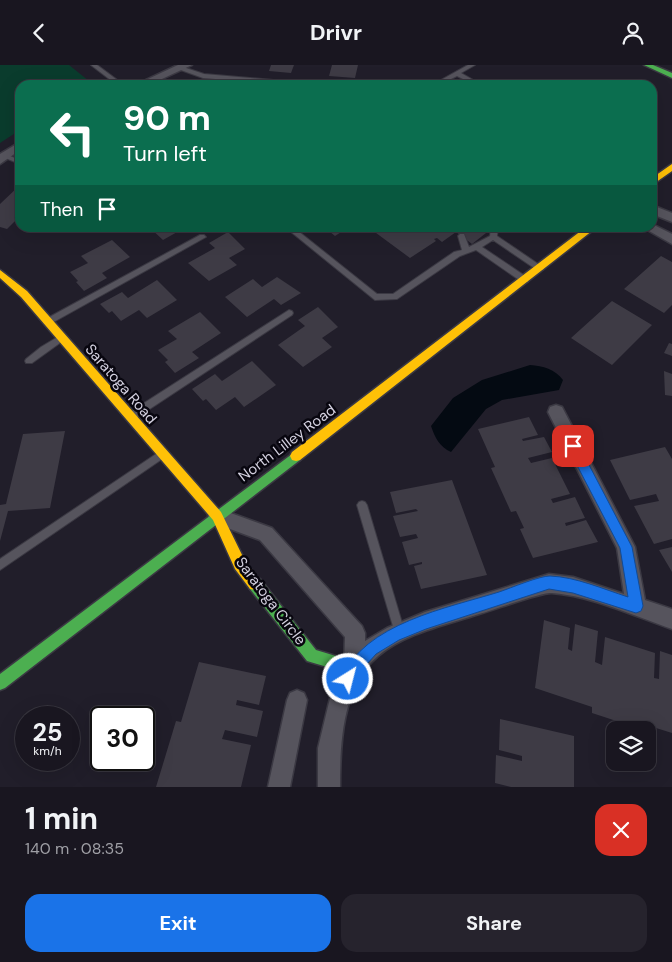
<!DOCTYPE html>
<meta charset="utf-8">
<style>
body{margin:0;font-family:"DM Sans",sans-serif;background:#26232d;color:#f1f3f6;height:100vh;display:flex;flex-direction:column;font-size:19px;white-space:nowrap}
*{box-sizing:border-box;margin:0}
p{font-size:16px;color:#9f9fa5}
.icon{flex:none;width:28px;height:28px;fill:none;stroke:currentColor;stroke-width:2;stroke-linecap:round;stroke-linejoin:round}
.map{position:relative;height:722px;overflow:hidden}
.details{display:flex;flex-direction:column;background:#191620;flex:1}
.details>*{flex:none}
.top-card{position:absolute;left:15px;top:15px;width:642px;height:152px;border-radius:15px;box-shadow:0 5px 20px #0002,0 0 0 1px #37353e;background:#0b6e4f;color:#fff;overflow:hidden}
.tools{position:absolute;left:606px;top:656px;display:grid;gap:10px}
.tools a{display:grid;place-items:center;width:50px;height:50px;border-radius:10px;background:#191620;box-shadow:0 5px 20px #0002,0 0 0 1px #37353e;font-size:25px}
.speed{position:absolute;left:15px;top:641px;display:flex;gap:10px;font-size:25px;font-weight:700;text-align:center}
.speed>*{display:grid;place-content:center;width:65px;height:65px;border-radius:50%;background:#191620;box-shadow:0 5px 20px #0002,0 0 0 1px #37353e;line-height:1}
.speed small{font-size:12px;font-weight:400}
.speed .limit{border:2px solid #111;border-radius:8px;background:#fff;color:#111}
.pin{position:absolute;display:grid;place-items:center;width:42px;height:42px;color:#fff;margin:-21px;border-radius:10px;box-shadow:0 2px 8px #0006}
.me{position:absolute;width:55px;margin:-28px;rotate:36deg;stroke-linejoin:round;filter:drop-shadow(0 0 4px #0008)}
.turn{display:flex;align-items:center;gap:18px;height:105px;padding:0 25px;font-size:22px}
.turn .icon{width:65px;height:65px;stroke-width:2.5}
.turn b{display:block;font-size:35px;line-height:42px}
.then{display:flex;align-items:center;height:48px;padding:0 25px;background:#0003;gap:10px;font-size:19px}
.round{display:grid;place-items:center;flex:none;width:52px;height:52px;border-radius:15px;background:#26232d}
.headline{display:flex;align-items:center;justify-content:space-between;height:85px;padding:0 25px}
h1{font-size:30px;font-weight:700;line-height:38px}
.cta{display:flex;gap:10px;margin-top:auto;padding:10px 25px}
.cta a{flex:1;height:58px;border-radius:15px;background:#1a73e8;color:#fff;font-size:20px;font-weight:700;line-height:58px;text-align:center}
.cta a+a{background:#26232d;color:#f1f3f6}
header{display:flex;justify-content:space-between;align-items:center;height:65px;padding:0 25px;background:#191620;font-size:22px;font-weight:700}
.map>svg:first-child{display:block}
.green{fill:#0a3c2d}
.water{fill:#040a12}
.building{fill:#3e3b45}
.lines{fill:none;stroke-linecap:round;stroke-linejoin:round}
.lane-casing{stroke:#3b3943;stroke-width:2}
.street-casing{stroke:#3b3943;stroke-width:3}
.fast-casing{stroke:#3b3943;stroke-width:3}
.slow-casing{stroke:#3b3943;stroke-width:3}
.lane{fill:#56545d;fill-rule:evenodd}
.street{fill:#56545d;fill-rule:evenodd}
.fast{fill:#4caf50;fill-rule:evenodd}
.slow{fill:#ffc107;fill-rule:evenodd}
.route{fill:#1a73e8;stroke:#114b97}
.labels{text-anchor:middle;stroke-width:5;stroke-linejoin:round;paint-order:stroke}
.street-label{font-size:15px;fill:#d3d0df;stroke:#08060f}
</style>
<header><svg class="icon" aria-label="back" viewBox="0 0 24 24"><path d="M15 5l-7 7 7 7"/></svg>Drivr<svg class="icon" aria-label="person" viewBox="0 0 24 24"><circle cx="12" cy="8" r="4"/><path d="M4 21q1-7 8-7t8 7"/></svg></header>
<div class="map">
<svg width="672" height="722" viewBox="0 0 672 722">
<rect width="100%" height="100%" fill="#211e2a"/>
<!-- green -->
<path class="green" d="M0,0H69L94,20H20V65L0,78Z"/>
<!-- water -->
<path class="water" d="M530,300C543,301 555,304 563,315L559,325L502,335L486,344L451,387C440,382 435,373 431,361L453,333L482,315Z"/>
<!-- building -->
<path class="building" d="M271,0H294L291,8L269,6Z
M332,0H358L355,13L329,11Z
M20,120V151L7,164L0,162V139Z
M149,162H186L163,175Z
M324,162H349L335,171Z
M376,162H449L453,166L456,164L454,162H478L486,168L472,179L456,167L442,177L437,173L434,174L436,176L410,193L372,165Z
M228,167L245,184L229,193L237,200L209,216L188,198L215,183L209,178Z
M112,175L130,192L102,208L107,213L84,226L76,217L78,216L70,207L88,198L81,191Z
M661,191L672,197V240L664,248L624,224Z
M277,212L301,228L281,240L274,234L247,252L225,232L253,214L262,222Z
M157,215L177,235L147,253L139,245L121,256L112,246L109,248L100,239L122,227L128,233Z
M612,236L652,260L612,300L571,273Z
M318,242L338,262L322,273L332,282L303,302L278,280L305,261L298,255Z
M200,247L221,268L192,287L199,293L175,308L165,297L168,295L158,285L177,274L168,266Z
M669,278L672,279V291L664,288Z
M252,296L276,320L244,342L235,332L216,345L206,334L203,336L192,324L215,309L222,316Z
M664,306L672,309V331L665,330Z
M529,352L538,370L522,374L523,376L544,372L552,387L528,393L531,398L552,393L570,429L551,434L553,438L575,432L585,453L565,458L566,461L586,455L598,477L533,493L520,464L524,463L516,446L511,447L491,403L495,402L478,364Z
M65,366L50,443L8,446L0,476V440L6,439L23,369Z
M665,382L672,394V474L654,479L634,441L659,436L656,429L630,435L610,395Z
M452,415L487,510L421,524L414,501L422,499V497L409,500L402,477L418,473L416,469L400,472L393,451L418,446L416,444L396,448L390,427Z
M672,482V507L659,485Z
M544,555L570,563L568,584L572,586L575,559L598,566L595,597L602,600L605,572L655,588L654,613L659,614L660,586L672,590V668L656,663V669L592,648V642L535,623Z
M199,597L266,611L259,640L237,635L236,640L263,646L257,672L225,665L222,674L251,680L241,722H156L176,656L181,657Z
M500,654L574,671V722H511L495,718L496,690L522,696V691L499,685Z"/>
<g class="lines">
<!-- lane casing -->
<g class="lane-casing">
<path id="lane" d="M91,0H97L124,20H117Z
M468,0H475L461,8L482,20H475L457,11L439,20H432Z
M180,1L204,9L308,18L311,20H288L203,13L178,4L177,3Z
M5,89L20,95V99L3,92V90Z
M285,162H293L377,229H393L454,187L462,185L458,171L460,169H464L469,182L490,171L491,162H498L497,171L544,203L543,205H537L493,175L482,182L528,213V217H522L476,185L460,191L397,234L375,235Z
M200,170H204L206,172L50,259H44L43,257L44,255Z
M289,245L292,246L293,248L292,250L133,355H127L126,352L127,349Z
M61,270L65,273L64,275L32,298H26L25,296L26,294L41,282Z
M162,385L165,386L167,389L165,392L0,505V494Z
M362,436L365,437L367,440L405,568L404,572L400,573L396,572L395,568L357,440L359,437Z"/>
</g>
<!-- street casing -->
<g class="street-casing">
<path id="street" d="M178,0H192L149,20H135Z
M20,77V85L0,99V89Z
M652,140L672,148V157L652,149Z
M652,159L672,169V179L642,162H652Z
M556,340L562,342L635,482L645,535L672,544V564C634,551 592,531 552,528C541,527 494,545 479,549C446,560 405,568 378,591C342,622 340,678 340,722H318V683L332,625L344,601L345,572L260,475L211,457L208,451L211,445L217,443L272,463L362,561L365,568V576L387,563L425,547L549,509L573,512L624,529L617,483L548,347L550,342Z
M297,625L304,628L307,635L290,722H268L287,635L290,628Z"/>
</g>
<!-- fast casing -->
<g class="fast-casing">
<path id="fast" d="M644,0H653L672,8V13Z
M296,386L300,387L302,391L300,395L5,623L0,625V609Z
M255,513L260,514L316,585L359,598L361,603L359,608L354,610L307,596L250,524L248,519L250,514Z"/>
</g>
<!-- slow casing -->
<g class="slow-casing">
<path id="slow" d="M672,99V106L652,120V113Z
M586,162H597L300,395L296,396L292,395L290,391L292,387Z
M0,205L27,226L221,447L245,496L262,519L260,524L255,525L250,524L235,504L213,455L21,232L0,213Z"/>
</g>
<!-- lane -->
<use href="#lane" class="lane"/>
<!-- street -->
<use href="#street" class="street"/>
<!-- fast -->
<use href="#fast" class="fast"/>
<!-- slow -->
<use href="#slow" class="slow"/>
</g>
<!-- route -->
<path class="route" d="M573,376L577,377L632,482L643,541L641,546L636,548L573,528L549,524L426,564L399,575L376,589L359,608L353,619L348,621L343,619L341,614C364,558 448,543 499,527C511,523 539,511 550,511C576,512 603,524 628,532L620,483L567,381L569,377Z"/>
<g class="labels">
<!-- street labels -->
<g class="street-label">
<text transform="translate(121 319) rotate(49)" y="5">Saratoga Road</text>
<text transform="translate(287 378) rotate(-37)" y="5">North Lilley Road</text>
<text transform="translate(271 536) rotate(53)" y="5">Saratoga Circle</text>
</g>
</g>
</svg>
<div class="tools">
<a><svg class="icon" aria-label="layers" viewBox="0 0 24 24"><path d="M12 4l9 5-9 5-9-5zM3 14l9 5 9-5"/></svg></a>
</div>
<div class="speed"><div>25<small>km/h</small></div><div class="limit">30</div></div>
<div class="pin" style="left:573px;top:381px;background:#d93025"><svg class="icon" aria-label="arrive" viewBox="0 0 24 24"><path d="M6 21V4h12l-3 4 3 4H6"/></svg></div>
<svg class="me" style="left:348px;top:614px" viewBox="-20 -20 40 40"><circle r="17" fill="#1a73e8" stroke="#fff" stroke-width="3"/><path d="M0-11L8 9 0 5-8 9z" fill="#fff"/></svg>
<div class="top-card">
<div class="turn"><svg class="icon" aria-label="left" viewBox="0 0 24 24"><path d="M17 20v-9H6M10 6l-5 5 5 5"/></svg><div><b>90 m</b>Turn left</div></div>
<div class="then">Then<svg class="icon" aria-label="arrive" viewBox="0 0 24 24"><path d="M6 21V4h12l-3 4 3 4H6"/></svg></div>
</div>
</div>
<section class="details">
<div class="headline"><div><h1>1 min</h1><p>140 m · 08:35</p></div><a class="round" style="background:#d93025;color:#fff"><svg class="icon" aria-label="close" viewBox="0 0 24 24"><path d="M6 6l12 12M18 6L6 18"/></svg></a></div>
<div class="cta"><a>Exit</a><a>Share</a></div>
</section>
